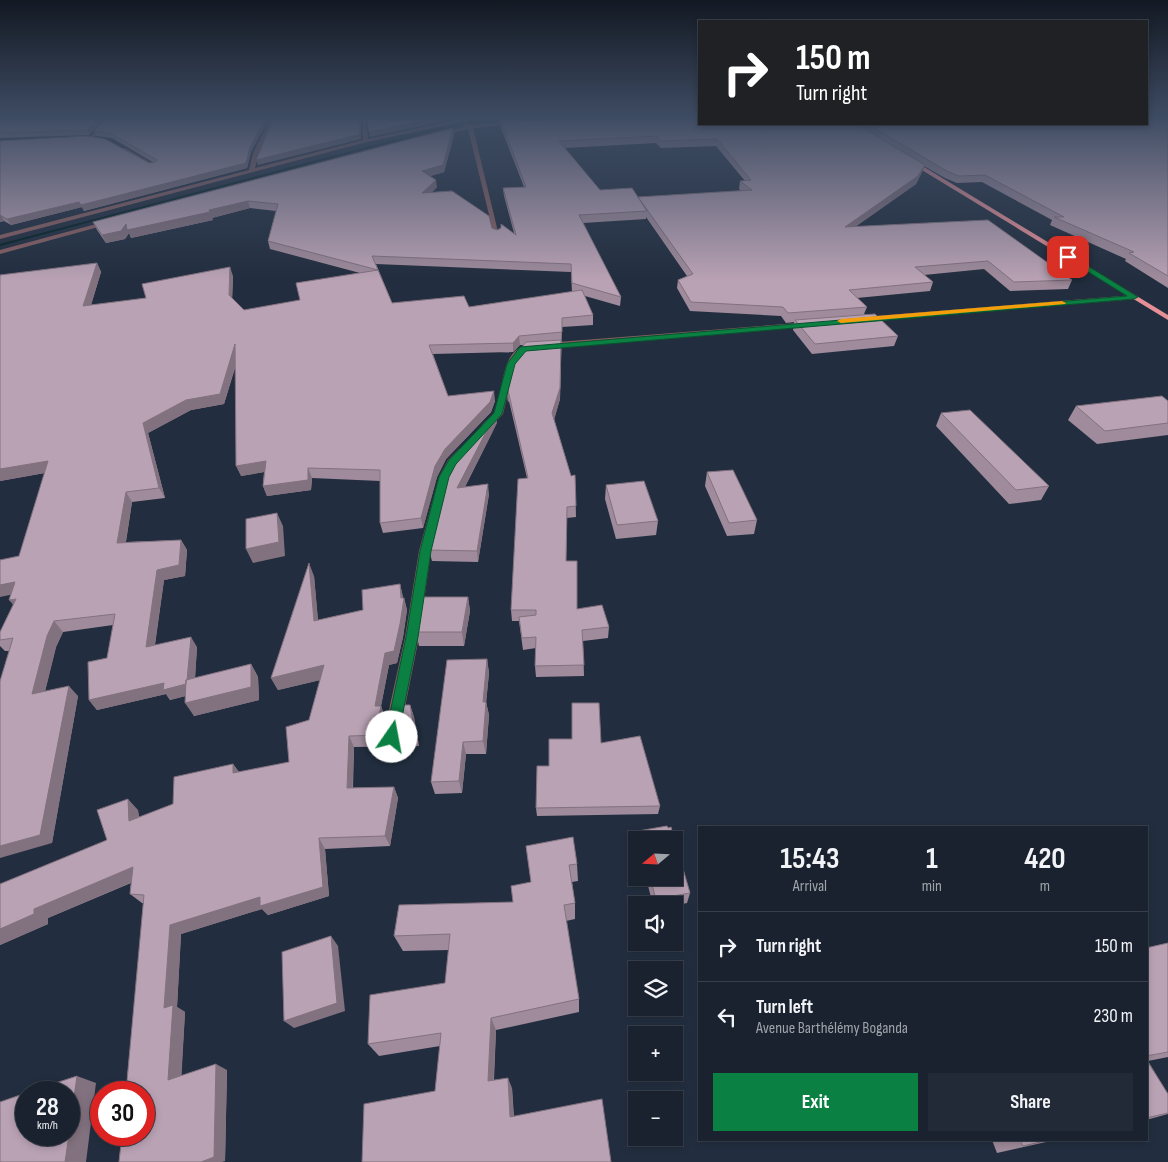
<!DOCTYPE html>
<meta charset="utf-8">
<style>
body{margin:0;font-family:"Sofia Sans Condensed",sans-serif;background:#232a37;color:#f1f3f6;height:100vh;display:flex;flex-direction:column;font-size:19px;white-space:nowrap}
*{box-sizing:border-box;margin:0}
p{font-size:16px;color:#9fa4aa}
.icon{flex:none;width:28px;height:28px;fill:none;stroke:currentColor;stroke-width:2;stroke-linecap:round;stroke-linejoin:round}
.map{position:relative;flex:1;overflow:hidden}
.drawer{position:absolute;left:698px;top:826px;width:450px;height:315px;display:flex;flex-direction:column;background:#1a222f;border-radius:0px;box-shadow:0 2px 8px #0003,0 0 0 1px #383f4b}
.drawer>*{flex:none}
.guide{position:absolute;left:698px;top:20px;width:450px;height:105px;border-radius:0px;box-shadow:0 2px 8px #0003,0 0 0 1px #383f4b;background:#202124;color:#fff;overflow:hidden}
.needle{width:32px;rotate:251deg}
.fabs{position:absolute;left:628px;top:831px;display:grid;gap:10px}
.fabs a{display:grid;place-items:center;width:55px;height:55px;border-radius:0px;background:#1a222f;box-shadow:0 2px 8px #0003,0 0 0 1px #383f4b;font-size:25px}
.speed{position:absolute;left:15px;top:1081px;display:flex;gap:10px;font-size:25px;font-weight:700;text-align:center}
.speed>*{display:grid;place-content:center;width:65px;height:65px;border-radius:50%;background:#1a222f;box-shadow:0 2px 8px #0003,0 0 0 1px #383f4b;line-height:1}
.speed small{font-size:12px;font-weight:400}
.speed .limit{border:8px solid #d22;background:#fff;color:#111}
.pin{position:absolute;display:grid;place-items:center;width:42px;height:42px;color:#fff;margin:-21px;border-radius:10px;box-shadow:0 2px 8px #0006}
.me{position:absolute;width:55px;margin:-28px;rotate:12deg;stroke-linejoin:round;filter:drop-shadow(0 0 4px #0008)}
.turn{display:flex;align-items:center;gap:18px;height:105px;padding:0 15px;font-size:22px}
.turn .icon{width:65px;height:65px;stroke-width:2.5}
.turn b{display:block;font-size:35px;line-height:42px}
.eta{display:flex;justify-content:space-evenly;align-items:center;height:85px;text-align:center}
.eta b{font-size:30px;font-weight:700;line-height:35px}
.primary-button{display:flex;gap:10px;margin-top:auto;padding:10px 15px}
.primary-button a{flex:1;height:58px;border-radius:0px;background:#0b8043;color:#fff;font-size:20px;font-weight:700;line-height:58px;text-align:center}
.primary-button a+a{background:#232a37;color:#f1f3f6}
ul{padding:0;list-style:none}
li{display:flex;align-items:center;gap:15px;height:70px;padding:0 15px;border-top:1px solid #383f4b}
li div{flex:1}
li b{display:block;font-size:19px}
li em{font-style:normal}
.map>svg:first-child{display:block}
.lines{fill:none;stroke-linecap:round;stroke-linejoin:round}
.stream{fill:#012124;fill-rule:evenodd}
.minor{fill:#896062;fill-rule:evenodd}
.tertiary{fill:#896062;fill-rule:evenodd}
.primary{fill:#e59097;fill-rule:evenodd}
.wall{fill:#9f8b9b;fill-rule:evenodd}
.shaded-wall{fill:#82717e}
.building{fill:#b9a2b4;stroke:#82717e}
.route{fill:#0b8043;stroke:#07532c}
.slow{fill:#f59e0b}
</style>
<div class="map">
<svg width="1168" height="1162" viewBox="0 0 1168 1162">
<rect width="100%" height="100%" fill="#222e3f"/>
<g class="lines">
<!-- stream -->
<path class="stream" d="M525,119H535L457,125L0,246V244L457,123Z"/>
<!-- minor -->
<path class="minor" d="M270,119H274L259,153L255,168L363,140L362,119H366L368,139L461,119H475L367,142L0,239V235L249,170L253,153Z
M465,122L471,125L516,122L518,123L473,128L499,236L494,235L468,129L437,137L435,136L466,126L463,123Z
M121,148H125L157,166L152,167L121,150Z
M111,220L114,222L113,223L0,254V250Z
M1134,295L1138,297L1137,299L862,321L858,319L862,317Z
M810,322L814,324L813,326L546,349L542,346L546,343Z
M526,345L530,348L515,364L503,414L488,429H482V425C485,421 490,418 493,414C505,395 498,353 526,345Z
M463,448L468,451L456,463L449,477L431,551L419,637L399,737L396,742L391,744L386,742L383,737L405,637L419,551L439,477L448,460L459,449Z"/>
<!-- tertiary -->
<path class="tertiary" d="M106,119H110L93,139H74L90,137Z"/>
<!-- primary -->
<path class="primary" d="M907,159H911L1168,315V320L907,161Z"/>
</g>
<!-- wall -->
<path class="wall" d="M0,119H104L89,135L0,138Z
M499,119H699V124H1146L1168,119V288L1125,261L1126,259L1050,225L1052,220L982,182L957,183L945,178L924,166L922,172L916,184L855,227L1072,280L1068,289L1010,291L984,269L924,275L933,282L930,291L857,298L867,307L864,314L898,336L894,346L812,354L793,330L794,322L786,323L781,316L690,311L677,288L678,280L687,276L646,217V219L583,223L621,297L620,306L585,296L593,315V325L562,327L560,399L554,419L571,476L575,475L576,517L567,518L566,561L577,609L609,627L608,638L583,641L584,676L536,677L535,666L536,648L523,650L519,621H512L511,610L527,478L509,401L508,402L507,392L524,345H520L513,352L433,354L448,396L495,401L491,412L446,459L437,477L423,528L383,533L380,523V481L312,478L311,490L267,496L263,486L264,472L241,476L236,365L224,404L191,410L148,433L165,498L132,502L126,542L181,540L187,550L185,576L164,580L155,645L197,647L195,678L251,664L258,677L259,700L194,716L185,696L170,700L166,694L97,710L89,700L107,658L113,625L63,632L56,647L45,691L78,696L52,843L9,651H5L0,646V632L13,605L11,595L19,556L45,473L0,481L97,263L101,272L91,305L146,298L233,276L232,299L244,310L300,300L360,273L270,249L268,241L276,211L250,208L212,218L213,220L131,238L129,233L125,239L106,243L97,230L93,222L454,135L444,172L430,176L437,187L432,192L492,228L497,230L514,233L504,196L503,188L524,187L501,128V123H500ZM656,143L661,148L716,146L745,181H740L739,189L742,191L638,198L600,190L564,148ZM376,264L571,272L572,292L469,307L392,303Z
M94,131L251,152L247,168L84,211L82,207L11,225L4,221L0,222V141L149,163H154L112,138L96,136Z
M1168,401V435L1097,444L1068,420L1076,406Z
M941,413L1049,486L1041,500L1009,504L936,426Z
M497,423L465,487L489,494L478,562L432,561L429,550Z
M707,472L757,520L754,534L727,536L705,486Z
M606,485L658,521L656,535L616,539L605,499Z
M314,576L318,620L363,610L400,584L403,598H404L407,610L403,637L397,663L389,665L381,706L385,717L382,733L387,734L393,731L410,705L414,717L419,746L354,747L353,788L394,787L398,798L390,846L325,849L329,896L268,915L262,909L181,934L177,1007L185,1012L181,1076L227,1070L225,1161L119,1162L144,903H142L130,894L131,883L48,918V924L0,945V884L107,840L138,810L139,817L173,804L233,764L239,772L289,762L309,720L320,680L278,690L271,678Z
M468,597L470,611L464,646H419L416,632Z
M487,659L489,673L486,702L489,715L486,754H466L462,793L435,794L431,782Z
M572,739L601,743L660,806L658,814L537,816L536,808L549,766Z
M667,826L668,828L671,827L690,893L687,903L674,906V905H653L646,878H674V840H637L638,831Z
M526,846L577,864L578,881L572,882L575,903V919L566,921L579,999V1012L496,1030L494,1080L512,1088L514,1117L611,1162L435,1091L440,1046L379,1056L368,1044L445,983L449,950L403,951L394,936L513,902L531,882Z
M1168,943V1057L1148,1061L1168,1094V1114L1146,1120V948Z
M992,1140H1055L997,1153Z"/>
<!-- shaded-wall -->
<path class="shaded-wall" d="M98,119H104L89,135L87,130Z
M265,119H269L251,152L247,168L84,211L81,205L250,147Z
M359,119H361V139L258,165L256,160Z
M431,119H453L370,137L369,132Z
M453,128L454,135L444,172L424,178L422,171Z
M925,165L922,172L916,184L843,235L845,227Z
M436,180L437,187L424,200L422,193Z
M248,201L250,208L212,218L213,220L131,238L129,233L125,239L106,243L102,235L126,224L209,210Z
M79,202L82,207L11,225L7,219Z
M0,215H1L4,221L0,222Z
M97,263L101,272L88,315L83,306Z
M230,267L233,276L232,304L229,295Z
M519,336L520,345L513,352V343Z
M561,340L560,399L553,424L552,413Z
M235,344L239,353L224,404L191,410L148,433L165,498L159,488L143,423Z
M508,390L509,401L508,402L507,392Z
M494,391L495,401L491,412L446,459L437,477L423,528L421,518L435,466L445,449Z
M496,413L497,423L459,498L457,488Z
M48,461L55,471L0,481V469Z
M266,461L270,471L241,476L236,466Z
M308,468L312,478L311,490L267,496L263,486Z
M488,484L489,494L478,562L477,551Z
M126,492L132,502L124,553L117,543Z
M277,513L283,526L285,556L253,563L246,549Z
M181,540L187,550L185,576L164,580L153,657L146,647L157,570Z
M309,563L314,576L319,633L314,621Z
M15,582L24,592L0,597V585Z
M400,584L404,601V598L407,610L403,637L397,663L389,665L381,706L385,717L382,735L377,726L375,706L385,653L401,598Z
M468,597L470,611L464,646L462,632Z
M16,599L18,610L9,600Z
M54,621L63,632L56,647L42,704L32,694L47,636Z
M191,637L197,647L194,694L170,700L166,694L97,710L89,700Z
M487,659L489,673L485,715L483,702Z
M251,664L258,677L259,700L194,716L185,703Z
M324,665L329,678L278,690L271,678Z
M69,686L78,696L52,843L0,858V846Z
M486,702L489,715L486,754L483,741Z
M410,705L414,717L419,746L415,734Z
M349,736L354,747L352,799L347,788Z
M463,742L466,754L462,793L459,781Z
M233,764L241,775L233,773Z
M394,787L398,798L390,846L385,836Z
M128,799L138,810L139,832L129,821Z
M319,838L325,849L329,896L268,915L262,909L181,934L177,1007L185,1012L181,1086L168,1080L164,1008L170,925Z
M133,867L144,877L48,918V924L0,945V929L34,909Z
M331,936L338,946L345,1011L294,1028L284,1021Z
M491,1018L496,1030L493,1091L488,1081Z
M216,1064L227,1070L225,1161L222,1162H201Z
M77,1076L96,1083L86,1162H65Z
M508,1078L512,1088L514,1126L510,1117Z"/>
<!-- building -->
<path class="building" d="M0,119H98L87,130L0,133Z
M106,119H265L250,147L246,163L81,205L79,202L7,219L0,215V141L87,136L105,139L149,163L155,162L157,160L110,133L94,131Z
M273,119H359L360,134L256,160Z
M367,119H431L369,132Z
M553,119H699V124H856L925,165L918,176L845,227L988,220L1072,280L1014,282L988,261L915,267L933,282L849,290L867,307L788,313L783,307L691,302L678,280L693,274L638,197L752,190L740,181L751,180L717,139L661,141L657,136L559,141L600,190L632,188L647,211L579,215L621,297L572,283L571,264L372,256L378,270L268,241L278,204L248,201L209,210L210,212L127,230L126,224L121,231L102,235L93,222L453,128L443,165L422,171L436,180L422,193L452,191L489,216L492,228L497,230L501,228V224L516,235L503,188L526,187L501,122Z
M1146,119H1168V276L1129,253L1134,252L1054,217H1064L985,175L959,176L947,171L867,124H1146Z
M97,263L83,306L146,298L142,284L230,267L229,295L244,310L300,300L296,283L378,270L392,303L464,296L469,307L582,290L593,315L562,318V332L519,336L513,343L429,345L448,396L494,391L490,402L445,449L435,466L421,518L380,523V470L308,468V480L263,486L266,461L236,466L235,344L220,394L186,400L143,423L159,488L126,492L117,543L181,540L179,565L157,570L146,647L191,637L187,680H186V684L163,690L164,683L89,700L88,662L107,658L115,614L54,621L47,636L32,694L69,686L40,835L0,846V681L13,638L0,640V632L16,599L9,600L15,582L0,585V560L19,556L48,461L0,469V275Z
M875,314L898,336L815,344L795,320Z
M561,340L560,388L552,413L571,476L575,475L576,506L567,507L566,561H577V609L602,605L609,627L582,630L584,665L535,666L536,637L522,638L519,617L536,615V610H511L518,479L528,478L508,390L507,392L516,354L526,342Z
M1162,396L1168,401V423L1105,431L1076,406Z
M970,410L1049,486L1016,490L941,413Z
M496,413L457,488L488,484L477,551L429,550L449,467L457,454Z
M733,470L757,520L729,523L707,472Z
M644,481L658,521L617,525L606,485Z
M277,513L279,542L246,549V519Z
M309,563L314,621L363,610L362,590L400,584L401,598H404L400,624L394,651L385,653L375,706H381L377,726L381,732L387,734L393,731L397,726L401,705H410L415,734L349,736L347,788L394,787L385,836L319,838L323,887L260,906V897L170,925L164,1008L173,1005L168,1080L216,1064L214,1157L201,1162H119L122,1135H144V1092H126L144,895L130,894L133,867L34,909V914L0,929V884L107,840L97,810L128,799L129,821L173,804L174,777L233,764V773L289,762L286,727L309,720L324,665L271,678Z
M421,597H468L462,632H416Z
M487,659L483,702H486L483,741L463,742L459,781L431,782L447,660Z
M251,664V687L185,703L186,680Z
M572,703H599L601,743L640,736L660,806L536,808L537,766H549V739H572Z
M667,826L668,828L671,827L690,893L656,899L650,878H674V840H641L638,831Z
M573,837L577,864L569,865L575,903L564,905L579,999L491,1018L488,1081L508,1078L510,1117L602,1099L611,1162H362L364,1104L435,1091L441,1033L368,1044L370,995L445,983L450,934L394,936L399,905L513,902L511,886L531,882L526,846Z
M331,936L337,1003L284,1021L282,952Z
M1168,943V1052L1146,1056V948Z
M1146,1059L1168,1094V1113L1146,1118Z
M77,1076L69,1134V1092H28Z
M26,1093V1135H69L65,1162H0V1102Z
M1020,1140H1049L1023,1146Z"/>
<!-- sky -->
<linearGradient id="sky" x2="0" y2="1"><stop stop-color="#131923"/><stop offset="0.42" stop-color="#3e4c63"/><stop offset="1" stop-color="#3e4c63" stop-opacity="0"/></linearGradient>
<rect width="1168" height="281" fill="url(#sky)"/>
<!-- route -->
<path class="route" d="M1066,255H1070L1138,297L1134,299L526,351L515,364L502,414L456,464L449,477L431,551L418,637L398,737L396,741L392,743L387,741L385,737L406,637L420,551L439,477L449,460L494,413L507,364L520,347L1127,296L1066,258Z"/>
<!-- slow -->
<path class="slow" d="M1062,301L1066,303L1065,304L841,323L837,321L841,319Z"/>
</svg>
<div class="fabs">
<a><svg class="needle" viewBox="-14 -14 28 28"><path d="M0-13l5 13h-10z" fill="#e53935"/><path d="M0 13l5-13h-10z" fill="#9fa4aa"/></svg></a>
<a><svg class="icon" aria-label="sound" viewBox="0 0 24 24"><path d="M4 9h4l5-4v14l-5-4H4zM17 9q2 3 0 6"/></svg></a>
<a><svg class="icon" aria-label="layers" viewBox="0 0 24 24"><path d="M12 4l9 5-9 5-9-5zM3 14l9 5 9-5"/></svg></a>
<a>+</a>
<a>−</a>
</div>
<div class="speed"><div>28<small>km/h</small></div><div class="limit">30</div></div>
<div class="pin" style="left:1068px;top:257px;background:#d93025"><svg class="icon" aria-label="arrive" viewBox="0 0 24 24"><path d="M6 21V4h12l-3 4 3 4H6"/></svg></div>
<svg class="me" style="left:392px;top:737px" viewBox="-20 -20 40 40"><circle r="19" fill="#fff"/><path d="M0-13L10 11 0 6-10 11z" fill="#0b8043"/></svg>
<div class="guide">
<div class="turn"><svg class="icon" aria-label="right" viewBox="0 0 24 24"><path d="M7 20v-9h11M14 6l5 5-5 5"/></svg><div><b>150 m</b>Turn right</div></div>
</div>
<section class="drawer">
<div class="eta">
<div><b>15:43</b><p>Arrival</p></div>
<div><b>1</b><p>min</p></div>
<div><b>420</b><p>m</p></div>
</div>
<ul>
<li><svg class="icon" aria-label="right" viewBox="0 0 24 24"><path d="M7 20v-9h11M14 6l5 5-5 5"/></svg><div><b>Turn right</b></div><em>150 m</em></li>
<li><svg class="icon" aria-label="left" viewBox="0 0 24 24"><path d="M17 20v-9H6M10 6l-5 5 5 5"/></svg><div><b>Turn left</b><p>Avenue Barthélémy Boganda</p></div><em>230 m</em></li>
</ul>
<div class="primary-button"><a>Exit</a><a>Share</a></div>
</section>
</div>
